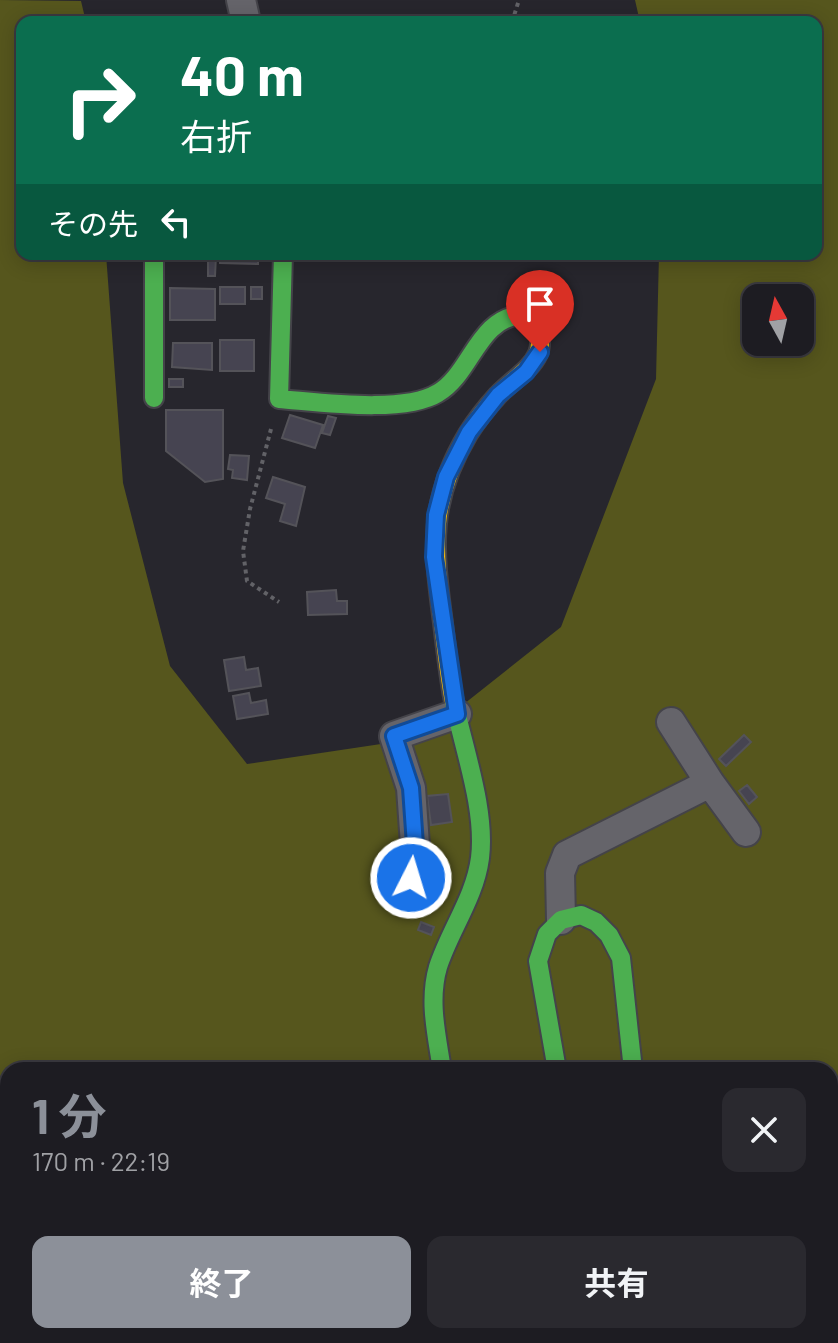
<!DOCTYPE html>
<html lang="ja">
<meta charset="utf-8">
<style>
body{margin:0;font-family:Barlow,"Noto Sans JP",sans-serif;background:#2a292f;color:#f1f3f6;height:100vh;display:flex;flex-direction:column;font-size:30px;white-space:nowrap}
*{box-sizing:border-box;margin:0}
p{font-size:26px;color:#a0a1a5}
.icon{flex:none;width:44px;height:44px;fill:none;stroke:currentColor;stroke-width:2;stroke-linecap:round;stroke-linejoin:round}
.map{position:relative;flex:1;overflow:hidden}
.panel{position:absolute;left:0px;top:1062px;width:838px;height:282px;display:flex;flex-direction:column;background:#1d1c22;border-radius:24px 24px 0 0;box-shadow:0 4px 20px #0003,0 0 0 2px #3b3a40}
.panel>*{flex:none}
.banner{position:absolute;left:16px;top:16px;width:806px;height:244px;border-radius:16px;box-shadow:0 4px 20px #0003,0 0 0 2px #3b3a40;background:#0b6e4f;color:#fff;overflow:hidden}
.needle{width:52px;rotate:352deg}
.tools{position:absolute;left:742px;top:284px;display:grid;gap:16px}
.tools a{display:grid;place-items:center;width:72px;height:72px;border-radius:16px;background:#1d1c22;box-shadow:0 4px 20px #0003,0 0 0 2px #3b3a40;font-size:40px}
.pin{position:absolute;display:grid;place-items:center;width:68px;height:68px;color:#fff;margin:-82px -34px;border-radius:50% 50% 50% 0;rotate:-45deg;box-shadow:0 0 8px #0007}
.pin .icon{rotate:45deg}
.me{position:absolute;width:88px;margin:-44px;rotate:5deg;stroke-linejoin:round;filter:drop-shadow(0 0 6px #0008)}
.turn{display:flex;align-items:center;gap:28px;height:168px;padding:0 32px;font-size:36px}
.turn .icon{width:104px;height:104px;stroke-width:2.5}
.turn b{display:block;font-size:56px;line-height:68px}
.then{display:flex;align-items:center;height:76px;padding:0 32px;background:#0003;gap:16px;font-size:30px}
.round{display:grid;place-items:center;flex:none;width:84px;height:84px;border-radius:16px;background:#2a292f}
.overview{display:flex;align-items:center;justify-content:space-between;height:136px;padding:0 32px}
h1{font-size:48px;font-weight:700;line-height:60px;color:#8c9099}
.button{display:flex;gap:16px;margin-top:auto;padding:16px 32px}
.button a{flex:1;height:92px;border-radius:16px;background:#8c9099;color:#fff;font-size:32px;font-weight:700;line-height:92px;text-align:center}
.button a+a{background:#2a292f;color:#f1f3f6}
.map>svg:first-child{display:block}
.forest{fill:#56561d;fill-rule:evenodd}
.building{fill:#464451;stroke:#545359;stroke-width:2}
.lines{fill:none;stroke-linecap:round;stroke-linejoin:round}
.street-casing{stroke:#444349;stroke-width:32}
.fast-casing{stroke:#444349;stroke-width:22}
.slow-casing{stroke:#444349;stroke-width:22}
.path{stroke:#626267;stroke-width:4;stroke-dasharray:4 4;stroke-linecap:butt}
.street{stroke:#65646a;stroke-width:28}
.fast{stroke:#4caf50;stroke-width:18}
.slow{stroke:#ffc107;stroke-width:18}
.route-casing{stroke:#114b97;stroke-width:20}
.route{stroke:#1a73e8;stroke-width:14}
</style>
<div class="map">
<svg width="838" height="1343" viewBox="0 0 838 1343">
<rect width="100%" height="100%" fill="#27262d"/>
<!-- forest -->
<path class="forest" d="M0,0L81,1L86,22H22V254H106L123,483L170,666L247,764L421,738L561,627L656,379L659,254H816V22H640L635,0H838V1343H0ZM756,298H800V342H756ZM8,1070H830V1336H8Z"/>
<!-- building -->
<path class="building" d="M182,254H202V261H182Z
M220,254H258V264L220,263Z
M208,256H216L215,276H208Z
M220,287H245V304H220Z
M251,287H262V299H251Z
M170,288L215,289V320H170Z
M220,340H254V371H220Z
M173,343H212V370L172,367Z
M169,379H183V387H169Z
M166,410H223V479L205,482L166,451Z
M290,415L323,425L315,448L282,438Z
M328,416L336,418L330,435L322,433Z
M230,455L249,456L247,480L232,478L233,470L228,469Z
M273,477L305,487L296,526L280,521L285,504L266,498Z
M336,590L337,601H347V614L308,615L307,592Z
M244,657L246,670L258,668L261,686L229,691L224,660Z
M249,693L251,703L266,700L268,714L237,719L233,696Z
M744,735L751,742L726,766L719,759Z
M747,785L757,797L749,804L739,791Z
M448,794L452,822L431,825L427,796Z
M421,922L434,927L431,935L418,930Z"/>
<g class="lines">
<!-- street casing -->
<g class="street-casing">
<path id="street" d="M241,0L246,22
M671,722L710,783L746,832
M411,878L415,845L411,788L394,736L457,714
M561,920L560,873L567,855L710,783
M661,1336L671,1343"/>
</g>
<!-- fast casing -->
<g class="fast-casing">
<path id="fast" d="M154,254V398
M283,254L279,399C319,402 404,414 438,393C471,374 478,318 521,315
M442,1070C437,1036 428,1001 438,967C450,930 475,897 480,858C486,810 464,750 454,702
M557,1070L538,961L547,934L561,920L581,915L596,922L609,935L621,958L633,1070"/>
</g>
<!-- slow casing -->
<g class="slow-casing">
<path id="slow" d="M454,702C449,676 446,649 443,623C433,548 428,501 468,434C476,421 488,406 498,395C525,368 554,359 533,316L521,315"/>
</g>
<!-- path -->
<path class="path" d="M512,22L519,0
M271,429L250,509L243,551L247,581L279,602"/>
<!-- street -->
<use href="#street" class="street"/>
<!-- fast -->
<use href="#fast" class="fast"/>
<!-- slow -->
<use href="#slow" class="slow"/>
</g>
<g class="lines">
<!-- route casing -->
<g class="route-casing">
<path id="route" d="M411,878L415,845L411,788L394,736L457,714L434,557L436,515L446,477L469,432L498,395L526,372L540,352"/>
</g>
<!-- route -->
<use href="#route" class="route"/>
</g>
</svg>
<div class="tools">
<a><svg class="needle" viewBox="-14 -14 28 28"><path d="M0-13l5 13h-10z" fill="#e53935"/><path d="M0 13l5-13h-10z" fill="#a0a1a5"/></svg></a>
</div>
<div class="pin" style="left:540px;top:352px;background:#d93025"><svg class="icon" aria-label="arrive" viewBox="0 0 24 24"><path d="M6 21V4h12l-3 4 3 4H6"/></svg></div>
<svg class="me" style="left:411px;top:878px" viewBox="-20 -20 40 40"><circle r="17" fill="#1a73e8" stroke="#fff" stroke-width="3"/><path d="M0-11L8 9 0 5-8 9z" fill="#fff"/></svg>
<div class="banner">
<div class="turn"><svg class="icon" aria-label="right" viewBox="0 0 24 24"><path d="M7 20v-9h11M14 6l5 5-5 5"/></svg><div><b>40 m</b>右折</div></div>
<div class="then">その先<svg class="icon" aria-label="left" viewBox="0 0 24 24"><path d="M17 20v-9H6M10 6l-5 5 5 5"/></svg></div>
</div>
<section class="panel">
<div class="overview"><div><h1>1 分</h1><p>170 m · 22:19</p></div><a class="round"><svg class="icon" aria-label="close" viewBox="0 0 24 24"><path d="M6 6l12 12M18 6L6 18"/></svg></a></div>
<div class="button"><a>終了</a><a>共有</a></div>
</section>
</div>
